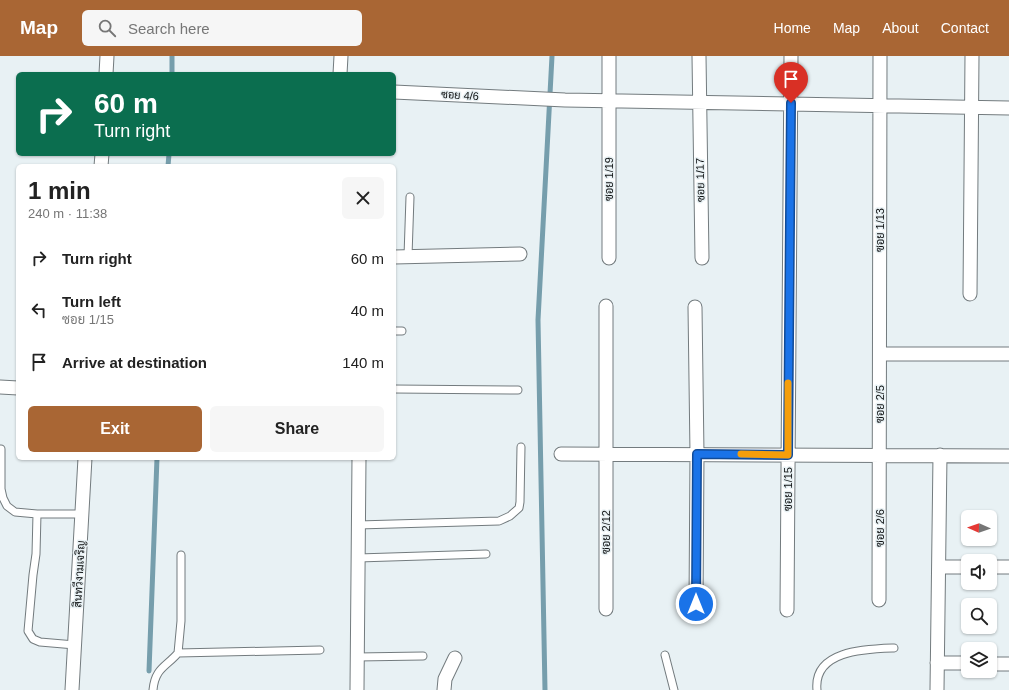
<!DOCTYPE html>
<meta charset="utf-8">
<style>
body{margin:0;font-family:Helvetica,Sarabun,sans-serif;background:#f6f6f6;color:#222;height:100vh;display:flex;flex-direction:column;font-size:15px;white-space:nowrap}
*{box-sizing:border-box;margin:0}
p{font-size:13px;color:#767676}
.icon{flex:none;width:22px;height:22px;fill:none;stroke:currentColor;stroke-width:2;stroke-linecap:round;stroke-linejoin:round}
.map{position:relative;flex:1;overflow:hidden}
.details{position:absolute;left:16px;top:108px;width:380px;height:296px;display:flex;flex-direction:column;background:#fff;border-radius:6px;box-shadow:0 1px 3px #0004}
.details>*{flex:none}
.guide{position:absolute;left:16px;top:16px;width:380px;height:84px;border-radius:6px;box-shadow:0 1px 3px #0004;background:#0b6e4f;color:#fff;overflow:hidden}
.needle{width:26px;rotate:272deg}
.buttons{position:absolute;left:961px;top:454px;display:grid;gap:8px}
.buttons a{display:grid;place-items:center;width:36px;height:36px;border-radius:6px;background:#fff;box-shadow:0 1px 3px #0004;font-size:20px}
.pin{position:absolute;display:grid;place-items:center;width:34px;height:34px;color:#fff;margin:-41px -17px;border-radius:50% 50% 50% 0;rotate:-45deg;box-shadow:0 0 4px #0007}
.pin .icon{rotate:45deg}
.me{position:absolute;width:44px;margin:-22px;rotate:0deg;stroke-linejoin:round;filter:drop-shadow(0 0 3px #0008)}
.turn{display:flex;align-items:center;gap:14px;height:84px;padding:0 12px;font-size:18px}
.turn .icon{width:52px;height:52px;stroke-width:2.5}
.turn b{display:block;font-size:28px;line-height:34px}
.round{display:grid;place-items:center;flex:none;width:42px;height:42px;border-radius:6px;background:#f6f6f6}
.overview{display:flex;align-items:center;justify-content:space-between;height:68px;padding:0 12px}
h1{font-size:24px;font-weight:700;line-height:30px}
.action{display:flex;gap:8px;margin-top:auto;padding:8px 12px}
.action a{flex:1;height:46px;border-radius:6px;background:#a96634;color:#fff;font-size:16px;font-weight:700;line-height:46px;text-align:center}
.action a+a{background:#f6f6f6;color:#222}
ul{padding:0;list-style:none}
li{display:flex;align-items:center;gap:12px;height:52px;padding:0 12px}
li div{flex:1}
li b{display:block;font-size:15px}
li em{font-style:normal}
header{display:flex;align-items:center;gap:24px;box-sizing:border-box;height:56px;padding:0 20px;background:#a96634;color:#fff}
header strong{font-size:19px}
nav{display:flex;gap:22px;margin-inline-start:auto;font-size:14px}
.search{width:280px;height:36px;background:#f6f6f6;display:flex;align-items:center;gap:10px;box-sizing:border-box;padding:0 14px;border-radius:6px;color:#767676;font-size:15px}
.map>svg:first-child{display:block}
.lines{fill:none;stroke-linecap:round;stroke-linejoin:round}
.stream{stroke:#769eac;stroke-width:5}
.lane-casing{stroke:#737b7e;stroke-width:9}
.street-casing{stroke:#737b7e;stroke-width:15}
.lane{stroke:#fff;stroke-width:7}
.street{stroke:#fff;stroke-width:13}
.route-casing{stroke:#114b97;stroke-width:10}
.route{stroke:#1a73e8;stroke-width:7}
.slow{stroke:#f59e0b;stroke-width:7}
.labels{text-anchor:middle;stroke-width:3;stroke-linejoin:round;paint-order:stroke}
.street-label{font-size:11px;fill:#0d1011;stroke:#e8f1f4}
</style>
<header>
<strong>Map</strong>
<div class="search"><svg class="icon" aria-label="search" viewBox="0 0 24 24"><circle cx="10" cy="10" r="6"/><path d="M15 15l6 6"/></svg>Search here</div>
<nav><a>Home</a><a>Map</a><a>About</a><a>Contact</a></nav>
</header>
<div class="map">
<svg width="1009" height="634" viewBox="0 0 1009 634">
<rect width="100%" height="100%" fill="#e8f1f4"/>
<g class="lines">
<!-- stream -->
<path class="stream" d="M172,18V0
M168,110L169,98
M149,615L157,402
M545,634L538,264L552,0"/>
<!-- lane casing -->
<g class="lane-casing">
<path id="lane" d="M408,200L410,141
M394,275H402
M394,333L518,334
M1,393V433L3,442L7,450L15,456L37,458H82
M37,458L36,498L33,519L28,575L33,583L40,586L75,589
M358,469L499,465L510,460L519,452L520,446L521,391
M358,502L486,498
M178,597L320,594
M665,599L674,634
M357,601L423,600
M153,634C155,612 166,611 178,597L181,565V499
M817,634C813,594 866,593 894,592"/>
</g>
<!-- street casing -->
<g class="street-casing">
<path id="street" d="M609,0V202
M699,0L702,202
M106,18L107,0
M340,18L341,0
M394,36L565,44L1009,52
M101,110L102,98
M394,201L520,198
M970,238L972,0
M606,250V553
M695,251L697,398L696,548
M880,298H1009
M0,331L18,332
M561,398L1009,400
M939,511H968
M990,511H1009
M879,544L880,0
M787,554L791,0
M937,607H968
M990,608H1009
M72,634L85,402
M357,634L359,402
M444,634L445,623L455,602
M937,634L940,399"/>
</g>
<!-- lane -->
<use href="#lane" class="lane"/>
<!-- street -->
<use href="#street" class="street"/>
</g>
<g class="lines">
<!-- route casing -->
<g class="route-casing">
<path id="route" d="M696,548L697,398L788,399L791,47"/>
</g>
<!-- route -->
<use href="#route" class="route"/>
<!-- slow -->
<path class="slow" d="M741,398L788,399V327"/>
</g>
<g class="labels">
<!-- street labels -->
<g class="street-label">
<text transform="translate(460 39) rotate(3)" y="4">ซอย 4/6</text>
<text transform="translate(609 123) rotate(-90)" y="4">ซอย 1/19</text>
<text transform="translate(700 124) rotate(-91)" y="4">ซอย 1/17</text>
<text transform="translate(880 174) rotate(-90)" y="4">ซอย 1/13</text>
<text transform="translate(880 348) rotate(-90)" y="4">ซอย 2/5</text>
<text transform="translate(788 433) rotate(-90)" y="4">ซอย 1/15</text>
<text transform="translate(880 472) rotate(-90)" y="4">ซอย 2/6</text>
<text transform="translate(606 476) rotate(-90)" y="4">ซอย 2/12</text>
<text transform="translate(79 518) rotate(-87)" y="4">สินทวีงามเจริญ</text>
</g>
</g>
</svg>
<div class="buttons">
<a><svg class="needle" viewBox="-14 -14 28 28"><path d="M0-13l5 13h-10z" fill="#e53935"/><path d="M0 13l5-13h-10z" fill="#767676"/></svg></a>
<a><svg class="icon" aria-label="sound" viewBox="0 0 24 24"><path d="M4 9h4l5-4v14l-5-4H4zM17 9q2 3 0 6"/></svg></a>
<a><svg class="icon" aria-label="search" viewBox="0 0 24 24"><circle cx="10" cy="10" r="6"/><path d="M15 15l6 6"/></svg></a>
<a><svg class="icon" aria-label="layers" viewBox="0 0 24 24"><path d="M12 4l9 5-9 5-9-5zM3 14l9 5 9-5"/></svg></a>
</div>
<div class="pin" style="left:791px;top:47px;background:#d93025"><svg class="icon" aria-label="arrive" viewBox="0 0 24 24"><path d="M6 21V4h12l-3 4 3 4H6"/></svg></div>
<svg class="me" style="left:696px;top:548px" viewBox="-20 -20 40 40"><circle r="17" fill="#1a73e8" stroke="#fff" stroke-width="3"/><path d="M0-11L8 9 0 5-8 9z" fill="#fff"/></svg>
<div class="guide">
<div class="turn"><svg class="icon" aria-label="right" viewBox="0 0 24 24"><path d="M7 20v-9h11M14 6l5 5-5 5"/></svg><div><b>60 m</b>Turn right</div></div>
</div>
<section class="details">
<div class="overview"><div><h1>1 min</h1><p>240 m · 11:38</p></div><a class="round"><svg class="icon" aria-label="close" viewBox="0 0 24 24"><path d="M6 6l12 12M18 6L6 18"/></svg></a></div>
<ul>
<li><svg class="icon" aria-label="right" viewBox="0 0 24 24"><path d="M7 20v-9h11M14 6l5 5-5 5"/></svg><div><b>Turn right</b></div><em>60 m</em></li>
<li><svg class="icon" aria-label="left" viewBox="0 0 24 24"><path d="M17 20v-9H6M10 6l-5 5 5 5"/></svg><div><b>Turn left</b><p>ซอย 1/15</p></div><em>40 m</em></li>
<li><svg class="icon" aria-label="arrive" viewBox="0 0 24 24"><path d="M6 21V4h12l-3 4 3 4H6"/></svg><div><b>Arrive at destination</b></div><em>140 m</em></li>
</ul>
<div class="action"><a>Exit</a><a>Share</a></div>
</section>
</div>
